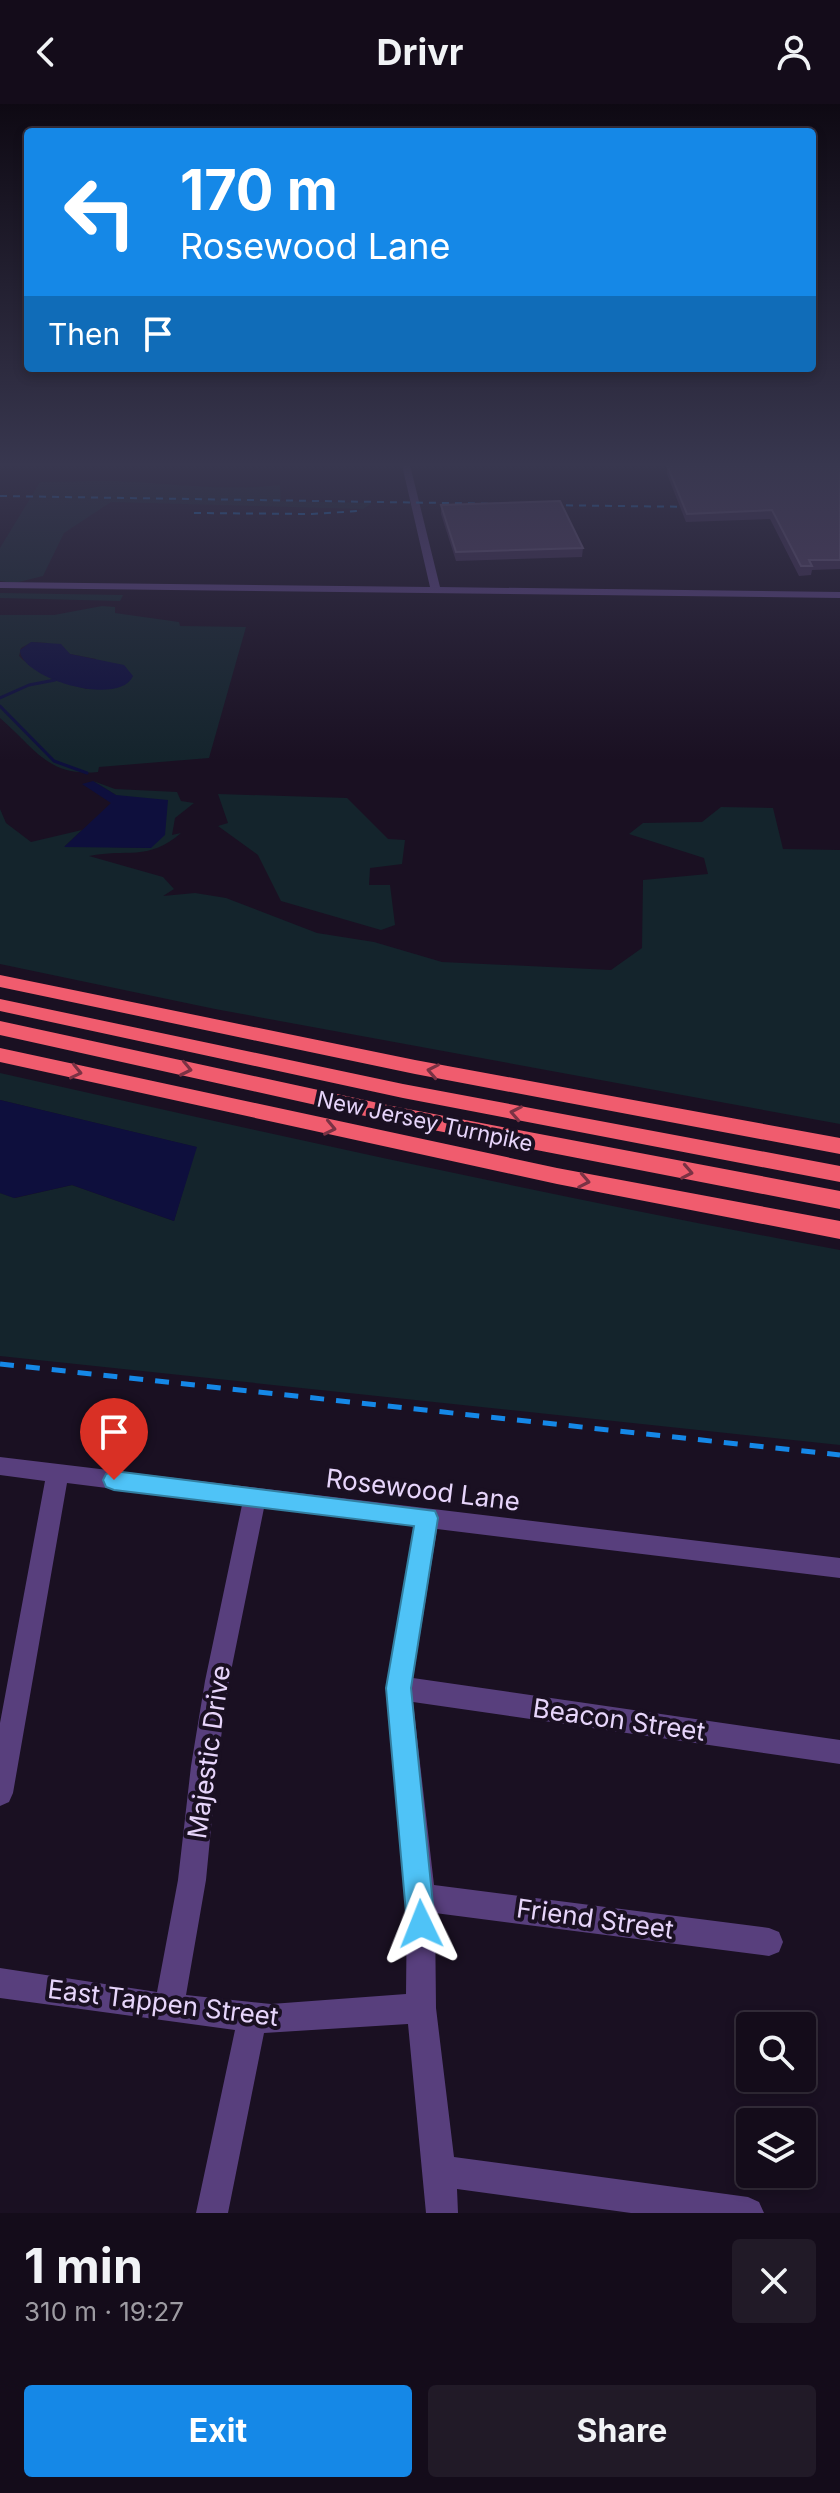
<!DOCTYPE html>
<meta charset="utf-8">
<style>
body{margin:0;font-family:Inter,sans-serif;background:#211a27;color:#f1f3f6;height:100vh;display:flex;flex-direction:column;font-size:30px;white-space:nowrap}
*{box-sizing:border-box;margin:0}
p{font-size:26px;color:#9d9ba2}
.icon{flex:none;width:44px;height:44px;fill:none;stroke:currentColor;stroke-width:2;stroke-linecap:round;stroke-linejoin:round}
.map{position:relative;height:2109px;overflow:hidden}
.details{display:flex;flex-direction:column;background:#140c1a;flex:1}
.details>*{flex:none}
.banner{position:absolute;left:24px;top:24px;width:792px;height:244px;border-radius:8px;box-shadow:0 4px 12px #0003,0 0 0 2px #332c39;background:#1588e7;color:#fff;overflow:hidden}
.tools{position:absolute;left:736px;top:1908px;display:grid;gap:16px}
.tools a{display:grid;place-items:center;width:80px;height:80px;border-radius:8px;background:#140c1a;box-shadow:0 4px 12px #0003,0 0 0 2px #332c39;font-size:40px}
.pin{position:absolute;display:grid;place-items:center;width:68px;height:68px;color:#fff;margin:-82px -34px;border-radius:50% 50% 50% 0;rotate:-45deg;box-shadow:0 0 8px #0007}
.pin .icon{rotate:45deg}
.me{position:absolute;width:88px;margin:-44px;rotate:358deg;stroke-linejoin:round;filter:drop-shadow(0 0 6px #0008)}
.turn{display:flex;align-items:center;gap:28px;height:168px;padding:0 24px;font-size:36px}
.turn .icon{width:104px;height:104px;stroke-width:2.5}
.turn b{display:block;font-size:56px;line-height:68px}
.then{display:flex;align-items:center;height:76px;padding:0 24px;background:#0003;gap:16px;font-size:30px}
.round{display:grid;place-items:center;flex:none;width:84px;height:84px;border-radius:8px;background:#211a27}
.summary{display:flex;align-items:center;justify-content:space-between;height:136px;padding:0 24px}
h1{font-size:48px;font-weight:700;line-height:60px}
.primary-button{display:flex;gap:16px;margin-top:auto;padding:16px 24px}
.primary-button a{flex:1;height:92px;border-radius:8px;background:#1588e7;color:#fff;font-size:32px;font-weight:700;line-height:92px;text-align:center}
.primary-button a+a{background:#211a27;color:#f1f3f6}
header{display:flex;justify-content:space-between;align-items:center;height:104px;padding:0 24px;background:#140c1a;font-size:36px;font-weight:700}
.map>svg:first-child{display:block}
.green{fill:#14242c;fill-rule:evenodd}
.water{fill:#0e0f3d}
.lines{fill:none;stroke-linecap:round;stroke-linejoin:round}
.stream{stroke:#0e0f3d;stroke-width:3}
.minor{fill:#583f7d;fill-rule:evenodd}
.highway{fill:#f05c6e;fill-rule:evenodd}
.rail-far1{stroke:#1588e7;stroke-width:2;stroke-dasharray:7 6;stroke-linecap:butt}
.rail{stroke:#1588e7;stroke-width:5;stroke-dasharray:14 12;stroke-linecap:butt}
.wall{fill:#3f2b4f}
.building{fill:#513d61;stroke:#68557a;stroke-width:2}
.oneway{stroke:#7a3244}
.route{fill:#4fc3f7;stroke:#337fa1;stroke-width:2}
.labels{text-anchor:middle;stroke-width:8;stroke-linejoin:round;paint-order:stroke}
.street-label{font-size:22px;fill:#e7d5fb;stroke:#1a1022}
.near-street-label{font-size:26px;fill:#e7d5fb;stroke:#1a1022}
</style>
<header><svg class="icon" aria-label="back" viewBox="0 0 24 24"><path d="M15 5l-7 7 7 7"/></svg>Drivr<svg class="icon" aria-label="person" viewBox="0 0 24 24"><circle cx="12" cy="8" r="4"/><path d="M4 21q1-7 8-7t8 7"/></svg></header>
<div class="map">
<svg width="840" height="2109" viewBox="0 0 840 2109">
<rect width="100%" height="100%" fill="#1a1022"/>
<!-- green -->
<path class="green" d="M40,378C72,378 104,376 135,378C184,381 231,387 280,381L281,397L372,399L363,405L111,398L64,429L43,472L15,479L0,477V444Z
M0,489L123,491L120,497L0,494Z
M102,502L115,503V509L179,518L180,522L246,523L209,654L99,663L98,668C47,673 34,643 0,614V511H54ZM32,538L47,539L70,550L96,555L87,585L55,576L23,556L19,552L21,544Z
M93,677L115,685L177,688L181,697L194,699L175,714L172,731L181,729C147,758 127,744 89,752L163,773L174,785L163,792L195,789L226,794L317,829L374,838L442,858L611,866L642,844L643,776L708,770L704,754L629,730L643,719L702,718L721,703L773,704L783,745L840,746V1020L215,905L0,860V705L6,719L31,738L82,726L65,742L151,744L116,691Z
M218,690L347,694L388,735L405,736L402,760L370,764L369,781H390L395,821L381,826L281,797L258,751L218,722L228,719Z
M0,969C279,1032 558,1094 840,1146V1341L0,1252V1089L15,1094L72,1081L174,1117L196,1043L0,996Z"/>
<!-- water -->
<path class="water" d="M31,538L61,540L70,550L124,561L133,572C119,604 20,574 20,546Z
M93,677L116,691L168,696L165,731L151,744L64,743L111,699L82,680Z
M0,996L197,1043L174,1117L72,1081L14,1094L0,1089Z"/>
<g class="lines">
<!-- stream -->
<path class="stream" d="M0,594L29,581L55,576
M0,602L54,657L87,669"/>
<!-- minor -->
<path class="minor" d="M402,361H410L440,483L840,488V494L0,484V478L430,483Z
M0,1353L840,1454V1474L437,1425L413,1574L840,1636V1660L413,1598L434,1781L769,1824L779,1828L783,1838L779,1848L769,1852L435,1809L436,1904L454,2053L748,2093L759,2098L764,2109H631L457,2085L458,2109H426L408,1920L264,1929L228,2109H196L235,1926L0,1894V1864L157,1888L178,1776L191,1662L205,1577L242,1401L67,1379L13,1689L9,1698L0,1702V1619L45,1377L0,1371ZM264,1404L414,1422L386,1584L407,1793L406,1890L271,1900L186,1891L206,1776L217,1662L229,1577Z"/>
<!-- highway -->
<path class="highway" d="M0,871L415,956L840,1034V1050L415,970L0,883Z
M0,895L403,980L840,1062V1078L403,994L0,907Z
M0,917L392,1002L840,1087V1105L392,1018L0,931Z
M0,944L557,1064L840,1117V1135L557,1080L0,958Z"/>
<!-- rail-far1 -->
<path class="rail-far1" d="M0,392L508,400
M540,401L700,403
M194,409L312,410L358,407"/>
<!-- rail -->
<path class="rail" d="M0,1260L840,1351"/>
</g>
<!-- wall -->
<path class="wall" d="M667,361H840V465L812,466L811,471L799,472L770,415L686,418L667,370Z
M441,401L583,444L582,453L456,457L441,410Z"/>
<!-- building -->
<path class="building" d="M667,361H840V456H809L812,462H801L772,406L687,410Z
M560,397L583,444L456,448L441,401Z"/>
<!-- one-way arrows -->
<defs><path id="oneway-chevron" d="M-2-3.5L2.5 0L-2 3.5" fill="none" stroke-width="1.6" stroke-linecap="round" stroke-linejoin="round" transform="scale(2)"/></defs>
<g class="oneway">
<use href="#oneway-chevron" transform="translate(186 965) rotate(12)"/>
<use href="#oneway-chevron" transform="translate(433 967) rotate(-169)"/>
<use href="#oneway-chevron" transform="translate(76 968) rotate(13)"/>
<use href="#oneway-chevron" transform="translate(516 1009) rotate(-169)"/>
<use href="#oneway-chevron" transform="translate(330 1024) rotate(12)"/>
<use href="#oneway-chevron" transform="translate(687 1068) rotate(11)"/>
<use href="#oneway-chevron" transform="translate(584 1077) rotate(11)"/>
</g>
<!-- sky -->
<linearGradient id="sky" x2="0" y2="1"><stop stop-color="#0e0913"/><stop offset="0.55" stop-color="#38374f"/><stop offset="1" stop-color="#38374f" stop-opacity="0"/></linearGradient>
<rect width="840" height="656" fill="url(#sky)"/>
<!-- route -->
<path class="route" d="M114,1367L435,1407L438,1414L411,1584L435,1820L431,1830L421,1835L411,1830L407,1820L386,1584L414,1422L114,1386L106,1383L103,1376L106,1370Z"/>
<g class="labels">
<!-- street labels -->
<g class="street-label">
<text transform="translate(425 1017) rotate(12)" y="8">New Jersey Turnpike</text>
</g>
<!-- near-street labels -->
<g class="near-street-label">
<text transform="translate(423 1386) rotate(7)" y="9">Rosewood Lane</text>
<text transform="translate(619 1616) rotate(8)" y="9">Beacon Street</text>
<text transform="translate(209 1648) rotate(-82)" y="9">Majestic Drive</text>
<text transform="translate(595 1815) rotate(8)" y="9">Friend Street</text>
<text transform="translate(163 1899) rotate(7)" y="9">East Tappen Street</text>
</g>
</g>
</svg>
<div class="tools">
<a><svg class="icon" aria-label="search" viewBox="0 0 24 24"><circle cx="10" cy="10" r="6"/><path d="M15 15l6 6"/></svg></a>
<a><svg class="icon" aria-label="layers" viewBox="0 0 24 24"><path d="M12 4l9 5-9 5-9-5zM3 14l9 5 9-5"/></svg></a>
</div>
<div class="pin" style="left:114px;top:1376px;background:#d93025"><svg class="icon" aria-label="arrive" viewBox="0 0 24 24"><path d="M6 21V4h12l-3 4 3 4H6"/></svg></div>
<svg class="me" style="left:421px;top:1820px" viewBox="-20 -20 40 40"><path d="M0-17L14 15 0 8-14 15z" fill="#4fc3f7" stroke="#fff" stroke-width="4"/></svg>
<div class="banner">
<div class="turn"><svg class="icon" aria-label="left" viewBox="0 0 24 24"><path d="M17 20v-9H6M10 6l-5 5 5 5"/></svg><div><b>170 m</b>Rosewood Lane</div></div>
<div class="then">Then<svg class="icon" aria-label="arrive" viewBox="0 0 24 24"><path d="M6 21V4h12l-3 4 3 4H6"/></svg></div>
</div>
</div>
<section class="details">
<div class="summary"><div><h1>1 min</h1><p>310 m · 19:27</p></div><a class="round"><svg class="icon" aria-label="close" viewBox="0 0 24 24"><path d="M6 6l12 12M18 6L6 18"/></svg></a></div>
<div class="primary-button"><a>Exit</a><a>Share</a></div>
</section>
